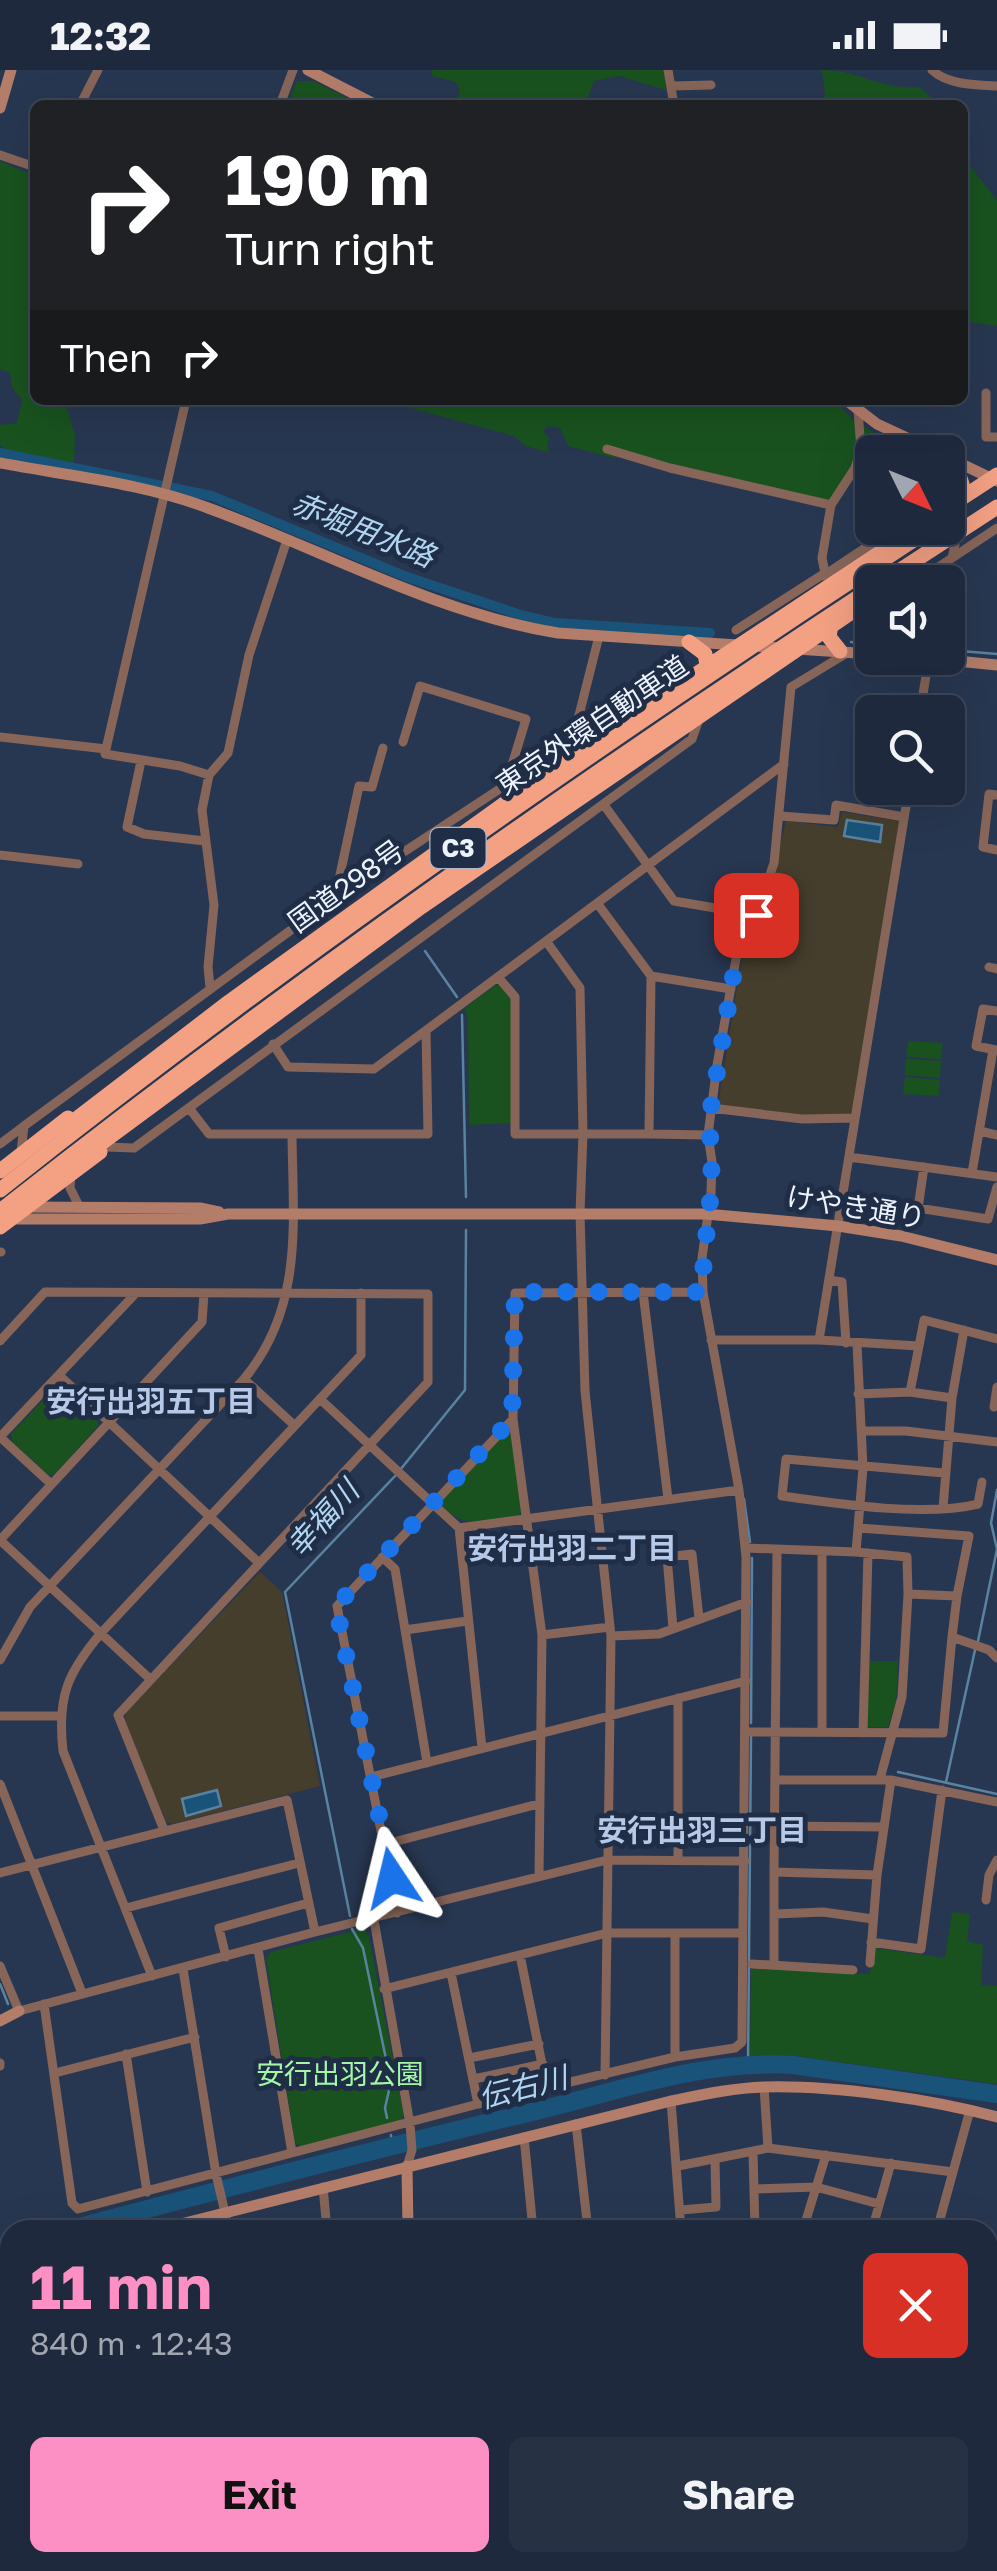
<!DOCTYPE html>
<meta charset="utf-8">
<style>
body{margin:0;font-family:"Golos Text","Noto Sans JP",sans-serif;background:#263144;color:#f1f3f6;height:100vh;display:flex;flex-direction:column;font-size:38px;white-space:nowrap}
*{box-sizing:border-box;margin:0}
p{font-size:32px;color:#a1a6b0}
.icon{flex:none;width:55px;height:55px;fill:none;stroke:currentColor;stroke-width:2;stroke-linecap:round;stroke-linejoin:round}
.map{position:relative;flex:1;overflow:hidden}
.side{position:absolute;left:0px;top:2150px;width:998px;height:352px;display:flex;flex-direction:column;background:#1e293d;border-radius:30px 30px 0 0;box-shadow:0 10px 40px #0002,0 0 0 2px #3c4557}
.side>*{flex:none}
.hud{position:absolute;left:30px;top:30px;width:938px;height:305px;border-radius:15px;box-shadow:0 10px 40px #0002,0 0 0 2px #3c4557;background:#202124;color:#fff;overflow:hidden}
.needle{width:65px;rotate:133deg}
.tools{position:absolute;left:855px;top:365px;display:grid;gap:20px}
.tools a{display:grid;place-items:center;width:110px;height:110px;border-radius:15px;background:#1e293d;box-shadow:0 10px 40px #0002,0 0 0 2px #3c4557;font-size:50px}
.pin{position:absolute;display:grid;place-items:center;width:85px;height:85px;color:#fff;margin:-42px;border-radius:20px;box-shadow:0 5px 15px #0006}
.me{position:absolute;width:110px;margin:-55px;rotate:350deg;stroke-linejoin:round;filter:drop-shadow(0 0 8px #0008)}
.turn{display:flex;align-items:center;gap:35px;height:210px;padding:0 30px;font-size:45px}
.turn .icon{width:130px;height:130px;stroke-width:2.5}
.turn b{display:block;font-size:70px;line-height:85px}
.then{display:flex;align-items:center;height:95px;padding:0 30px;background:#0003;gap:20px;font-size:38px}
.round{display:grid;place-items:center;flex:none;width:105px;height:105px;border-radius:15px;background:#263144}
.summary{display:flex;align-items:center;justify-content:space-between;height:170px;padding:0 30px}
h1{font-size:60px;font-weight:700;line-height:75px;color:#fc8fc3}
.cta{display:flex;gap:20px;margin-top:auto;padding:20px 30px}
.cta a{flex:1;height:115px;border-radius:15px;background:#fc8fc3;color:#111;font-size:40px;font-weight:700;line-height:115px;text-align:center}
.cta a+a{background:#263144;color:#f1f3f6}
.status{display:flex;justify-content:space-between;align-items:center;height:70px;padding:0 50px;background:#1e293d;direction:ltr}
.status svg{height:28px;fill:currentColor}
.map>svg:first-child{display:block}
.education{fill:#463e2d}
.green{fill:#19521f}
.water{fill:#1a5379;stroke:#5983a1;stroke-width:2.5}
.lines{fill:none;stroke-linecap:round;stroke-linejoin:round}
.stream{stroke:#5983a1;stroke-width:2.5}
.canal{stroke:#1a5379;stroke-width:10}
.river{stroke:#1a5379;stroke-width:18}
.street{stroke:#876559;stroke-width:9}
.secondary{stroke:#b37d6a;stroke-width:11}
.highway{stroke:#f3a083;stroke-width:15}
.highway-bridge{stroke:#f3a083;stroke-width:15}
.route{stroke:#1a73e8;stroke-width:18;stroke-dasharray:0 32.4}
.labels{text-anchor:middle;stroke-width:10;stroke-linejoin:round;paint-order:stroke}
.shield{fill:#1f2d46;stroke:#afb8c6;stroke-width:2.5}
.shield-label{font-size:25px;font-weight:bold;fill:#edf3fd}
.street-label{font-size:28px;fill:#edf3fd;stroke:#1f2d46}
.park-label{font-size:28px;fill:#a3f7a5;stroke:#1f2d46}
.water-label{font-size:30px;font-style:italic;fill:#b1d5f1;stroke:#1f2d46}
.neighbourhood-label{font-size:30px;font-weight:bold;fill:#b6c9e9;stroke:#1f2d46}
</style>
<div class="status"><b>12:32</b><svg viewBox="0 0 49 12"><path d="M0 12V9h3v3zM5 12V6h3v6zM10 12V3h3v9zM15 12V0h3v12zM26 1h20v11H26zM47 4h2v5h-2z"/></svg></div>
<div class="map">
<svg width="997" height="2501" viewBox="0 0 997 2501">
<rect width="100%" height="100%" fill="#283751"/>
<!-- education -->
<path class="education" d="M842,742L900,751L854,1040L849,1044L804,1045L718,1035L742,887L767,831L786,751L838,757Z
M260,1502L282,1522L320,1716L172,1754L166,1751L124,1651L126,1642Z
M63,2493H196L197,2501H64Z"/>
<!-- green -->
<path class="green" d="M432,0H664L666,20L619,6L594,11L585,35H454L460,22L456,12L432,6Z
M822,0C858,0 882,20 919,17L936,31L935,35H821L825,24Z
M297,11H313L363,35H287Z
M963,87L997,130V256L963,251Z
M0,91L35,106V330H64L75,365L74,393L5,379L0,375V355L17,353L22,330L12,317L10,302L0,299Z
M381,330H835L851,348L888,371L887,376L871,378C869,383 833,426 827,431L656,390L611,387L568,376L560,358L549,356L543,361L549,368L547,375L550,383L526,376L514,366Z
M494,916H501L511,930V1053L469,1055L468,951L465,938Z
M908,971L943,973L941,989L906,987Z
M906,989L941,991L940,1008L905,1005Z
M905,1007L940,1010L939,1026L903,1024Z
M56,1316H63L97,1349L98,1356L55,1404L48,1405L12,1371L11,1364Z
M505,1363L512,1364L522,1440L518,1446C486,1450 468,1461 443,1437V1429Z
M869,1591H898L896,1632L888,1657H867Z
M952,1842L970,1844L967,1871L983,1875L981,1915L997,1916V2014L796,1986L750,1988L751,1898L870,1904L874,1878L945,1888Z
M362,1859L368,1863L404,2045L399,2053L301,2077L295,2072L266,1889L271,1882Z"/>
<!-- water -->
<path class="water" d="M847,750L882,755L880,772L844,766Z
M217,1720L221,1736L186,1746L182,1729Z"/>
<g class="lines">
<!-- stream -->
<path class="stream" d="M851,572L872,574
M948,580L997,584
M425,881L457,927
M462,945L466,1127
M400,1400L465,1320L466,1160
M744,1429L750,1472
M978,1571L997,1479L991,1453L997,1420
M751,1653L752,1488
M898,1702L997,1724
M946,1712L975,1580
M350,1846L285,1522L395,1406
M352,1859L363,1878L386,1989L390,2016L385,2038L387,2048
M0,1914L8,1934
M748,1996L751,1667
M391,2065L392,2077"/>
<!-- canal -->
<path class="canal" d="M0,383L212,426L407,507L521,545L555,553L710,563"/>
<!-- river -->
<path class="river" d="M68,2160C222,2119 377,2079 532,2042C617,2022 704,1989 793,1995L997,2024
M0,2178L10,2175"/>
<!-- street -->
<path class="street" d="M668,0L674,35
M932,0C948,15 976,15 997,16
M672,16L711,15
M80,35L98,0
M280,35L293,0
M0,85L35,97
M986,323V367H997
M607,379L670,398L831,435
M952,488L997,458
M823,506L895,458
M916,512L952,488L955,474
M736,560L825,503L822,488L831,435L855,398L861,380L858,340
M920,642L929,588
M0,667L106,679L105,684L180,696L209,705
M577,668L576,657L599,566
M403,672L420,616L526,649L512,695L516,707
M106,679L186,330
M141,691L127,757L144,764L205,771
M997,725L989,724L983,777L997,780
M780,746L834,750L836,735L904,747
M0,785L78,794
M340,824L337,819L359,716L372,717L383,678
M597,833L651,906L731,919
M756,845L774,793L791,617L847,583
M546,871L580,918L583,1063L580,1143L585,1321L611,1566L605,2005
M989,897L997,899
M498,907L515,927V1064H649L651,906
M210,917L208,897L214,835L202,740L209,705L228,683L249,585L287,470
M273,974L288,997L374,999L784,694
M996,980L976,976L983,939L997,941
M189,1038L209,1064H428L426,961
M711,1038L802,1049L854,1048
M980,1061L997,1065
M649,1064L708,1065
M0,1074L24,1056
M107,1077L134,1078L692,669L699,649
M21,1082L24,1056L340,824L659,614L672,618
M849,1087L997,1107
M924,1097L918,1138L988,1149L997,1117
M972,1103L993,980
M71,1104L70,1118L80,1138
M0,1182H1
M829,1210L842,1212L846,1273
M643,1222L668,1429
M711,1270H819L919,1276L924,1250L997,1269
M819,1270L909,718
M0,1271L45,1222L428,1224V1312L118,1645L164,1760
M857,1274L863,1398L856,1482L907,1487L908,1524L902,1627L880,1709
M59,1305L259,1493
M244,1309L294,1355
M910,1322L952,1328
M858,1324L910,1322L919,1276
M320,1329L459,1458L739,1420
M994,1337L997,1317
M862,1361H906L997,1372
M944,1403L786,1389L782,1426C838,1434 924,1447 978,1434L982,1412
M50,1413L0,1367L136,1223
M943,1438L952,1328L964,1260
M459,1458L482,1678
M859,1458L969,1466L957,1526
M0,1470L202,1252L204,1224
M0,1470L150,1609
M746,1478L856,1482
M777,1480L774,1802L877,1805
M382,1487L395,1499L427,1693
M908,1524L957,1526L952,1567L989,1580L997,1588
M673,1558L667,1487L692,1484L699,1548
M405,1560L467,1551
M542,1565L610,1557
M611,1566L659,1564L747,1532
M0,1590L30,1537L244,1309C304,1237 293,1153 292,1066
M0,1646H59
M746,1662L943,1663L952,1567
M822,1662V1483
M863,1663L868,1483
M371,1707L746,1611
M777,1710H891L997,1732
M0,1714L82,1923
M775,1756L884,1757
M386,1774L538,1734
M678,1789V1628
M774,1802V1895
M0,1803L287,1730L315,1862
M539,1806L542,1565L513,1349L515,1223L703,1222
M986,1830L989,1805L997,1790
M126,1838L299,1793
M397,1843L337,1536L513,1349
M775,1844L823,1842L873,1849
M374,1850L410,2054L412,2080L407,2096
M871,1872L921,1879L942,1720
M258,1879L292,2083
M520,1885L547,2019
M226,1887L219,1858L308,1833
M870,1893L877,1805L891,1710
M752,1894L853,1900
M0,1896L19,1941L315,1862L607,1790L745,1791
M183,1899L216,2104L229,2160
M451,1903L478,2034
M152,1906L63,1681C57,1627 67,1603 102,1562L361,1285V1223
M384,1919L607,1863H743
M44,1934L72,2133L78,2139L478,2034L675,1987L735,1978L742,1972L746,1487L739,1420L703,1222L702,1188L711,1123L712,1092L708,1065L717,995L738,878L756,845L674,831L604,735
M126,1984L147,2122
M675,1987V1863
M469,1988L539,1974
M0,1993V1996
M55,2003L195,1967
M474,2009L543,1994
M764,2017L768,2078
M671,2031L681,2160
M576,2054L588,2160
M524,2067L533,2160
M753,2081L755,2160
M678,2096L768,2078L953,2102
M323,2117L327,2160
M754,2119L816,2117L879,2134
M681,2140L716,2137L715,2090
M803,2160L826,2085
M872,2160L891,2093
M937,2160L970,2040
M988,2202L997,2206
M0,2281L10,2279
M0,2289L10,2351
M988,2381L997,2385
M988,2462L989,2455L997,2458
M203,2492L204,2501
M506,2492L507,2501
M712,2492V2501
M822,2492V2501
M871,2492L897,2501
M0,2501L59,2494
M979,2501L981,2492"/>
<!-- secondary -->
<path class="secondary" d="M308,0L376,35
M0,38L11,0
M846,330L877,354L937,382
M951,389L997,411
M0,393C69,406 142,413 208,438C324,480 435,543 558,563L872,584
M927,588L997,595
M27,1137L200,1138L219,1142
M9,1149H200L228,1144H706L838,1156L901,1166L997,1190
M0,1951L19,1941
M407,2096L408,2160
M157,2160L671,2031C701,2025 732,2018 764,2017C833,2015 930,2029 997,2047
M0,2199L10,2197
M988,2344L997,2318
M0,2406L10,2404
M414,2492V2501
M931,2501L934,2492"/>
<!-- highway -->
<path class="highway" d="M954,390L962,414L957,432
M948,437L997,405
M882,512L997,437
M831,555L829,567L840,581
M689,572L705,584L707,595
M62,1060L229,932L547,703L917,458
M88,1083L421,837L872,528
M0,1101L68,1048
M0,1157L100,1082"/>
<!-- highway-bridge -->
<path class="highway-bridge" d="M0,1120C299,883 613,666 932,458
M0,1141C281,920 573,714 872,518"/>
</g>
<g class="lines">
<!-- route -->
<path class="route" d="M392,1808L336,1536L512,1349L515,1222H703C702,1186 709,1153 711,1118C713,1091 708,1065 711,1038L738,878L756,845"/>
</g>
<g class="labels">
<!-- shield labels -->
<rect class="shield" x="430.5" y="758" width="55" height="40" rx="8"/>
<g class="shield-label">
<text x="458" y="787">C3</text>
</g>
<!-- street labels -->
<g class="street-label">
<text transform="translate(592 655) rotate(-34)" y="10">東京外環自動車道</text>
<text transform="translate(346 816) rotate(-36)" y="10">国道298号</text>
<text transform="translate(856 1137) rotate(9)" y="10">けやき通り</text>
</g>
<!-- park labels -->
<g class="park-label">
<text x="340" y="2014">安行出羽公園</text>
</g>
<!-- water labels -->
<g class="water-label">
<text transform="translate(363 460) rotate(22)" y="10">赤堀用水路</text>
<text transform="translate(323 1449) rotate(-48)" y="10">幸福川</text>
<text transform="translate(523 2018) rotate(-14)" y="10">伝右川</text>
</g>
<!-- neighbourhood labels -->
<g class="neighbourhood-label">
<text x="151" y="1342">安行出羽五丁目</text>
<text x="572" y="1489">安行出羽二丁目</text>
<text x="702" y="1771">安行出羽三丁目</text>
</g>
</g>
</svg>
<div class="tools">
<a><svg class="needle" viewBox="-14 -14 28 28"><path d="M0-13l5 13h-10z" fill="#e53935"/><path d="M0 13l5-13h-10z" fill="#a1a6b0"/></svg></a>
<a><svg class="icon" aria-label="sound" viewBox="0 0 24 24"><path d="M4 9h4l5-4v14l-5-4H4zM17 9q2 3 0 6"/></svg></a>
<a><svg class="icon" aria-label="search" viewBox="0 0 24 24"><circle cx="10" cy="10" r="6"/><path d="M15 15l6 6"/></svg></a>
</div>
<div class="pin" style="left:756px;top:845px;background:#d93025"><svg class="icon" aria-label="arrive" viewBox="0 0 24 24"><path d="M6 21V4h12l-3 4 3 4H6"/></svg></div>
<svg class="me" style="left:392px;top:1808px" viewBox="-20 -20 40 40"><path d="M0-17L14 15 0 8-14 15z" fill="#1a73e8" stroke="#fff" stroke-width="4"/></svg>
<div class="hud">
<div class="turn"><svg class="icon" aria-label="right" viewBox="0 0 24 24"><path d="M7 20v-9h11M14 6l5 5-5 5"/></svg><div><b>190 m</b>Turn right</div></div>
<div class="then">Then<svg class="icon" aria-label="right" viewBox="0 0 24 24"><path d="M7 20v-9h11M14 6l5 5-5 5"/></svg></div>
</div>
<section class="side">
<div class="summary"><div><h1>11 min</h1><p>840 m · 12:43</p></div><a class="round" style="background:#d93025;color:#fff"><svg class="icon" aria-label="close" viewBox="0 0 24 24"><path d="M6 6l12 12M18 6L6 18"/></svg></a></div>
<div class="cta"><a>Exit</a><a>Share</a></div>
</section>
</div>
